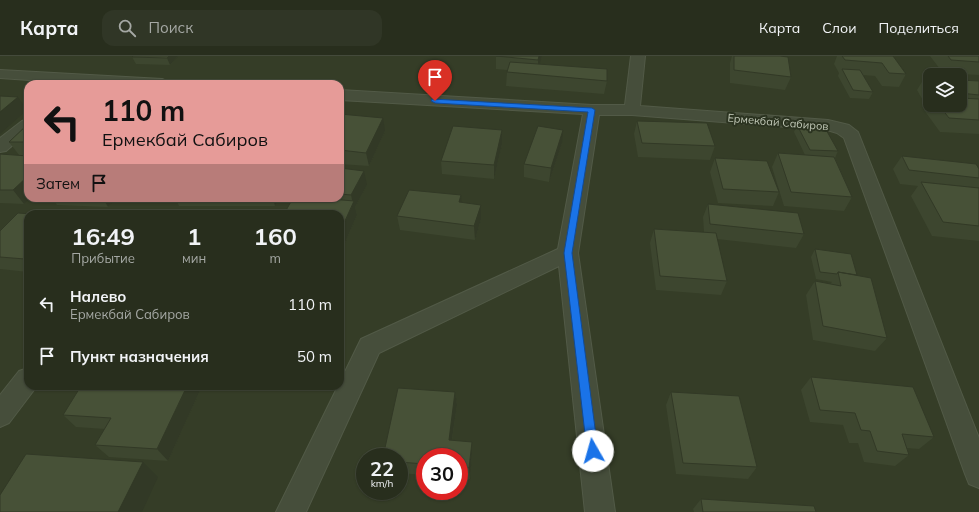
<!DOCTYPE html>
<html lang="ru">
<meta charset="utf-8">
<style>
body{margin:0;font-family:Mulish,sans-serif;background:#303626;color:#f1f3f6;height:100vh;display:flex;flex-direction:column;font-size:15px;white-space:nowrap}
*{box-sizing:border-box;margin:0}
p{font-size:13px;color:#a5a8a4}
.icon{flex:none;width:22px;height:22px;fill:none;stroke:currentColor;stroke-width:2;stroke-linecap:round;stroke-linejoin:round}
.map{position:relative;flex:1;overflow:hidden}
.details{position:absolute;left:24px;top:154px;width:320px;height:180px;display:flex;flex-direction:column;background:#282e1d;border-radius:12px;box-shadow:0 1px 3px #0004,0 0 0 1px #444a3b}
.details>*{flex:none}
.top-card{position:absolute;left:24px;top:24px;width:320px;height:122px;border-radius:12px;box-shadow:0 1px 3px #0004,0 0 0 1px #444a3b;background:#e69b98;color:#111;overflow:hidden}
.fabs{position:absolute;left:923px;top:12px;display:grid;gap:8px}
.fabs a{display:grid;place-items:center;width:44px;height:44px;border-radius:8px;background:#282e1d;box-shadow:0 1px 3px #0004,0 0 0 1px #444a3b;font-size:20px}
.speed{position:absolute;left:356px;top:392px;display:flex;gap:8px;font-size:20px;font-weight:700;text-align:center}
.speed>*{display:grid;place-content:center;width:52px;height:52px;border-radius:50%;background:#282e1d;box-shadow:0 1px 3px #0004,0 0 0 1px #444a3b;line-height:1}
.speed small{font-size:10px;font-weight:400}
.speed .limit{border:6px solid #d22;background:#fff;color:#111}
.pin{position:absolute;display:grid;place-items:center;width:34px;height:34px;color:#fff;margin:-41px -17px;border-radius:50% 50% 50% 0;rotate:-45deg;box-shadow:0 0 4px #0007}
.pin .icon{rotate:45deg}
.me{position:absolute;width:44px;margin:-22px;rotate:353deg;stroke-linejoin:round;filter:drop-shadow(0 0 3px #0008)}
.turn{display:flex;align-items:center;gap:14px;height:84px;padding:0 12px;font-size:18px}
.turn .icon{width:52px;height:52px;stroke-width:2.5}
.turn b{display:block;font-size:28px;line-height:34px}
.then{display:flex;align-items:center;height:38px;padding:0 12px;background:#0003;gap:8px;font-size:15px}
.eta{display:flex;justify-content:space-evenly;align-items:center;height:68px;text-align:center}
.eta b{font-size:24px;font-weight:700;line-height:28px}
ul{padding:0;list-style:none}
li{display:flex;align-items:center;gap:12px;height:52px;padding:0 12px}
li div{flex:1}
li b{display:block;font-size:15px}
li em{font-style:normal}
header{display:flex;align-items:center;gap:24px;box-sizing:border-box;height:56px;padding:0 20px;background:#282e1d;border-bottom:1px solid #444a3b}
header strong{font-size:19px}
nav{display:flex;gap:22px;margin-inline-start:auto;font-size:14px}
.search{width:280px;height:36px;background:#303626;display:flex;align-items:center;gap:10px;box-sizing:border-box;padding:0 14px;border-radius:12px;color:#a5a8a4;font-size:15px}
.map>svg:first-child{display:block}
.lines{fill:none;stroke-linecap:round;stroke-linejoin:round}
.minor-casing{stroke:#525a47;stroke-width:2}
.minor{fill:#464e3b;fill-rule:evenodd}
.wall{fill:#3d462f}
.shaded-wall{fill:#323926}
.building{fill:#475137;stroke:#323926}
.route{fill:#1a73e8;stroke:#114b97}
.labels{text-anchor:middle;stroke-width:4;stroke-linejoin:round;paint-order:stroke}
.street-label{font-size:11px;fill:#c1c8b7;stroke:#2b3320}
</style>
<header>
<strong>Карта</strong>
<div class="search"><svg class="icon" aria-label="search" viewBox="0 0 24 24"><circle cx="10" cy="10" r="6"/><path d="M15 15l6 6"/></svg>Поиск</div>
<nav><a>Карта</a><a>Слои</a><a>Поделиться</a></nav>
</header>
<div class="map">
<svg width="979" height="456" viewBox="0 0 979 456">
<rect width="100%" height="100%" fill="#353d27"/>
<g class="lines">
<!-- minor casing -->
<g class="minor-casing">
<path id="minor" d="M631,0H645L640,50L828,64L849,69L858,76L979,382V432L969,428L965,418L844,82L837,77L827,74L632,59H599L578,197L615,456H585L559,210L379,297L306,456H276L338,330H340V326L361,283L558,193L583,58L340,44V34L592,49H625Z
M0,14L162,23L167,25L170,28H89L0,22Z
M28,63V76L6,95L0,96V82L22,65Z
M28,312V330H37L9,367L0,371V339L19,315Z"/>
</g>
<!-- minor -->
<use href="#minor" class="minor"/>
</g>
<!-- wall -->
<path class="wall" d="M178,0L170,9L136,8L132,1Z
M496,0H542L540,8L607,25L604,38L506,30L507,16V14L496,13Z
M732,0H780L791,21L785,34L730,27V7Z
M837,0H893L906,18L899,31L882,30L875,20L863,19L873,36L869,43L850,42L838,20L839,17L834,8Z
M930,0H979V19L943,17Z
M925,21H930V49H960V24L979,25V78L940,76L924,54L928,48H925L917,34Z
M340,58L385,75L369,110L340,108Z
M637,65L715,90L710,104L638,101L634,78Z
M28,68V142L24,148L0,147V98L19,99L9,86Z
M797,69L838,95L835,102L852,141L844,155L784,150L772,111L778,97L805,99L794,76Z
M562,87L549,126L524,121V108Z
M502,88L494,123L442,118L441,105Z
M902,100L979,113V131L978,132H979V185L932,180L911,140L918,130L900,128L893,113Z
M715,102L779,136L773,150L718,147L710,116Z
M340,112L367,129L355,151L357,159L340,198V158L293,142H340Z
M461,139V146L481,163L475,184L400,174L397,160Z
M52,142H115L108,151L57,149Z
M175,142H279L275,150H179Z
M708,148L804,178L796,192L717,183L727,225L721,239L656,234L650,187L654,173L704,176L703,161Z
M28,158V216L0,213V175Z
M815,193L857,219L887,282L875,295L813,284L806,239L815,225L830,228L832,226L816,223L811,201Z
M811,321L934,381L919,393L907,392L909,399L895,410L864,406L858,387H849L843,369L810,366L801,334Z
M202,330L168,405L109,401L95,389L105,373L76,371L63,359Z
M455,336L457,349L452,384L472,397L470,423L459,422V401H425V419L399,417V401Z
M671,336L757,411L748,423L676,418L666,349Z
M701,443L816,456H694L693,453Z"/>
<!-- shaded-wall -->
<path class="shaded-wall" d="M169,0H178L170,9L167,2Z
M539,0H542L538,17V4Z
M18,41L27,54L0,78V56Z
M383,62L385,75L369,110L366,97Z
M502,74V88L494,123V109Z
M563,74L562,87L549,126L551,112Z
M364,115L367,129L355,151L357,159L340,198V176L353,148L351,139Z
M28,120V142H30L24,148L13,134Z
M461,139L462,153L459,146Z
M103,142H115L108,151Z
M273,142H279L275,150Z
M481,149V163L475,184L474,170Z
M28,200V206L25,203Z
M187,330H202L168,405L157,393Z
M455,336L457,349L450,396L449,384Z
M472,386V397L470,423L469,412Z
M143,406L158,421L142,456H118Z"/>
<!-- building -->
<path class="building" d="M133,0H169L167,2L132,1Z
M496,0H539L538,4Z
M734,0H780L788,1L791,21L734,14Z
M842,0H893L906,18L889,17L882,7L845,4Z
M948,0H979V6L951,4Z
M510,6L607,13V25L507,16Z
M842,13L860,14L873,36L853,34Z
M925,21H930V29Z
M960,24L979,25V39L960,37Z
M0,40L18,41L0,56Z
M960,42L979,43V64L949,62L939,49H960Z
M340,58L383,62L366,97L340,94Z
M637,65L707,67L715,90L642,87Z
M28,68V86H9Z
M797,69L824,70L838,95L810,94Z
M453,70L502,74L494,109L441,105Z
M538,70L563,74L551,112L524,108Z
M778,97L834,101L852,141L791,136Z
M0,98L28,100V120L13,134H0Z
M902,100L976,108L979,113V122L909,114Z
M715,102L767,105L779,136L723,133Z
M340,112L364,115L351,139L340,138Z
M921,126L979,132V170L943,166Z
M409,134L461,139L459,146L481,149L474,170L397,160Z
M293,142H319L354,145L340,176V158H284Z
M708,148L798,157L804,178L710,168Z
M18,157L31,158H28V200L25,203L0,201V175Z
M654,173L716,177L727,225L660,220Z
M815,193L851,198L857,219L838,216L837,218L820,216Z
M838,216L871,222L887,282L823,270L815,225L841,230Z
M811,321L913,331L934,381L902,378L909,399L877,395L870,375L861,374L855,357L820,354Z
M81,330H187L157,393L95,389L111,362L63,359Z
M398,332L455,336L449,384L472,386L469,412L459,411V401H425V408L399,406V401H383Z
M671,336L739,340L757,411L683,407Z
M26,398L143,406L118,456H0V439Z
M701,443L814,450L816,456H703Z"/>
<!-- route -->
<path class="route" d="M432,43L592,52L595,54L572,197L598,395L597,399L593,400L589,399L587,395L564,197L588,56L435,47L431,45Z"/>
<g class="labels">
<!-- street labels -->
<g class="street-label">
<text transform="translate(778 66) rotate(5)" y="4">Ермекбай Сабиров</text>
</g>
</g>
</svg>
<div class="fabs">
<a><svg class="icon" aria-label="layers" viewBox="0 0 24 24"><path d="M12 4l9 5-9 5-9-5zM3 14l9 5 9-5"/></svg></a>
</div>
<div class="speed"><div>22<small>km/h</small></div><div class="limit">30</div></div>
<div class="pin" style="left:435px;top:45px;background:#d93025"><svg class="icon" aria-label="arrive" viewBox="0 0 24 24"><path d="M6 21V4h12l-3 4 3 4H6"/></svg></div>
<svg class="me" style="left:593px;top:395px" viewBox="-20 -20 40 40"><circle r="19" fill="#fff"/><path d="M0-13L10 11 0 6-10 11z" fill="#1a73e8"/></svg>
<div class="top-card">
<div class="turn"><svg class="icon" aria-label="left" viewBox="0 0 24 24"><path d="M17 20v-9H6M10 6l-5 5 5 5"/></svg><div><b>110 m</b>Ермекбай Сабиров</div></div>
<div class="then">Затем<svg class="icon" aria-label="arrive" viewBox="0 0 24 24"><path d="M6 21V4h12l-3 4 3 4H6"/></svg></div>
</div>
<section class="details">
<div class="eta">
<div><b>16:49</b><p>Прибытие</p></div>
<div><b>1</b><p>мин</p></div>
<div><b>160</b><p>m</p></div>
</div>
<ul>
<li><svg class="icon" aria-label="left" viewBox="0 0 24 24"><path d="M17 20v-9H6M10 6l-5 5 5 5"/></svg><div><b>Налево</b><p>Ермекбай Сабиров</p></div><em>110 m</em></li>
<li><svg class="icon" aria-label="arrive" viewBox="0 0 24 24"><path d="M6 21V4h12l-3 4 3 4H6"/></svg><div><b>Пункт назначения</b></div><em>50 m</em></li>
</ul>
</section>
</div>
